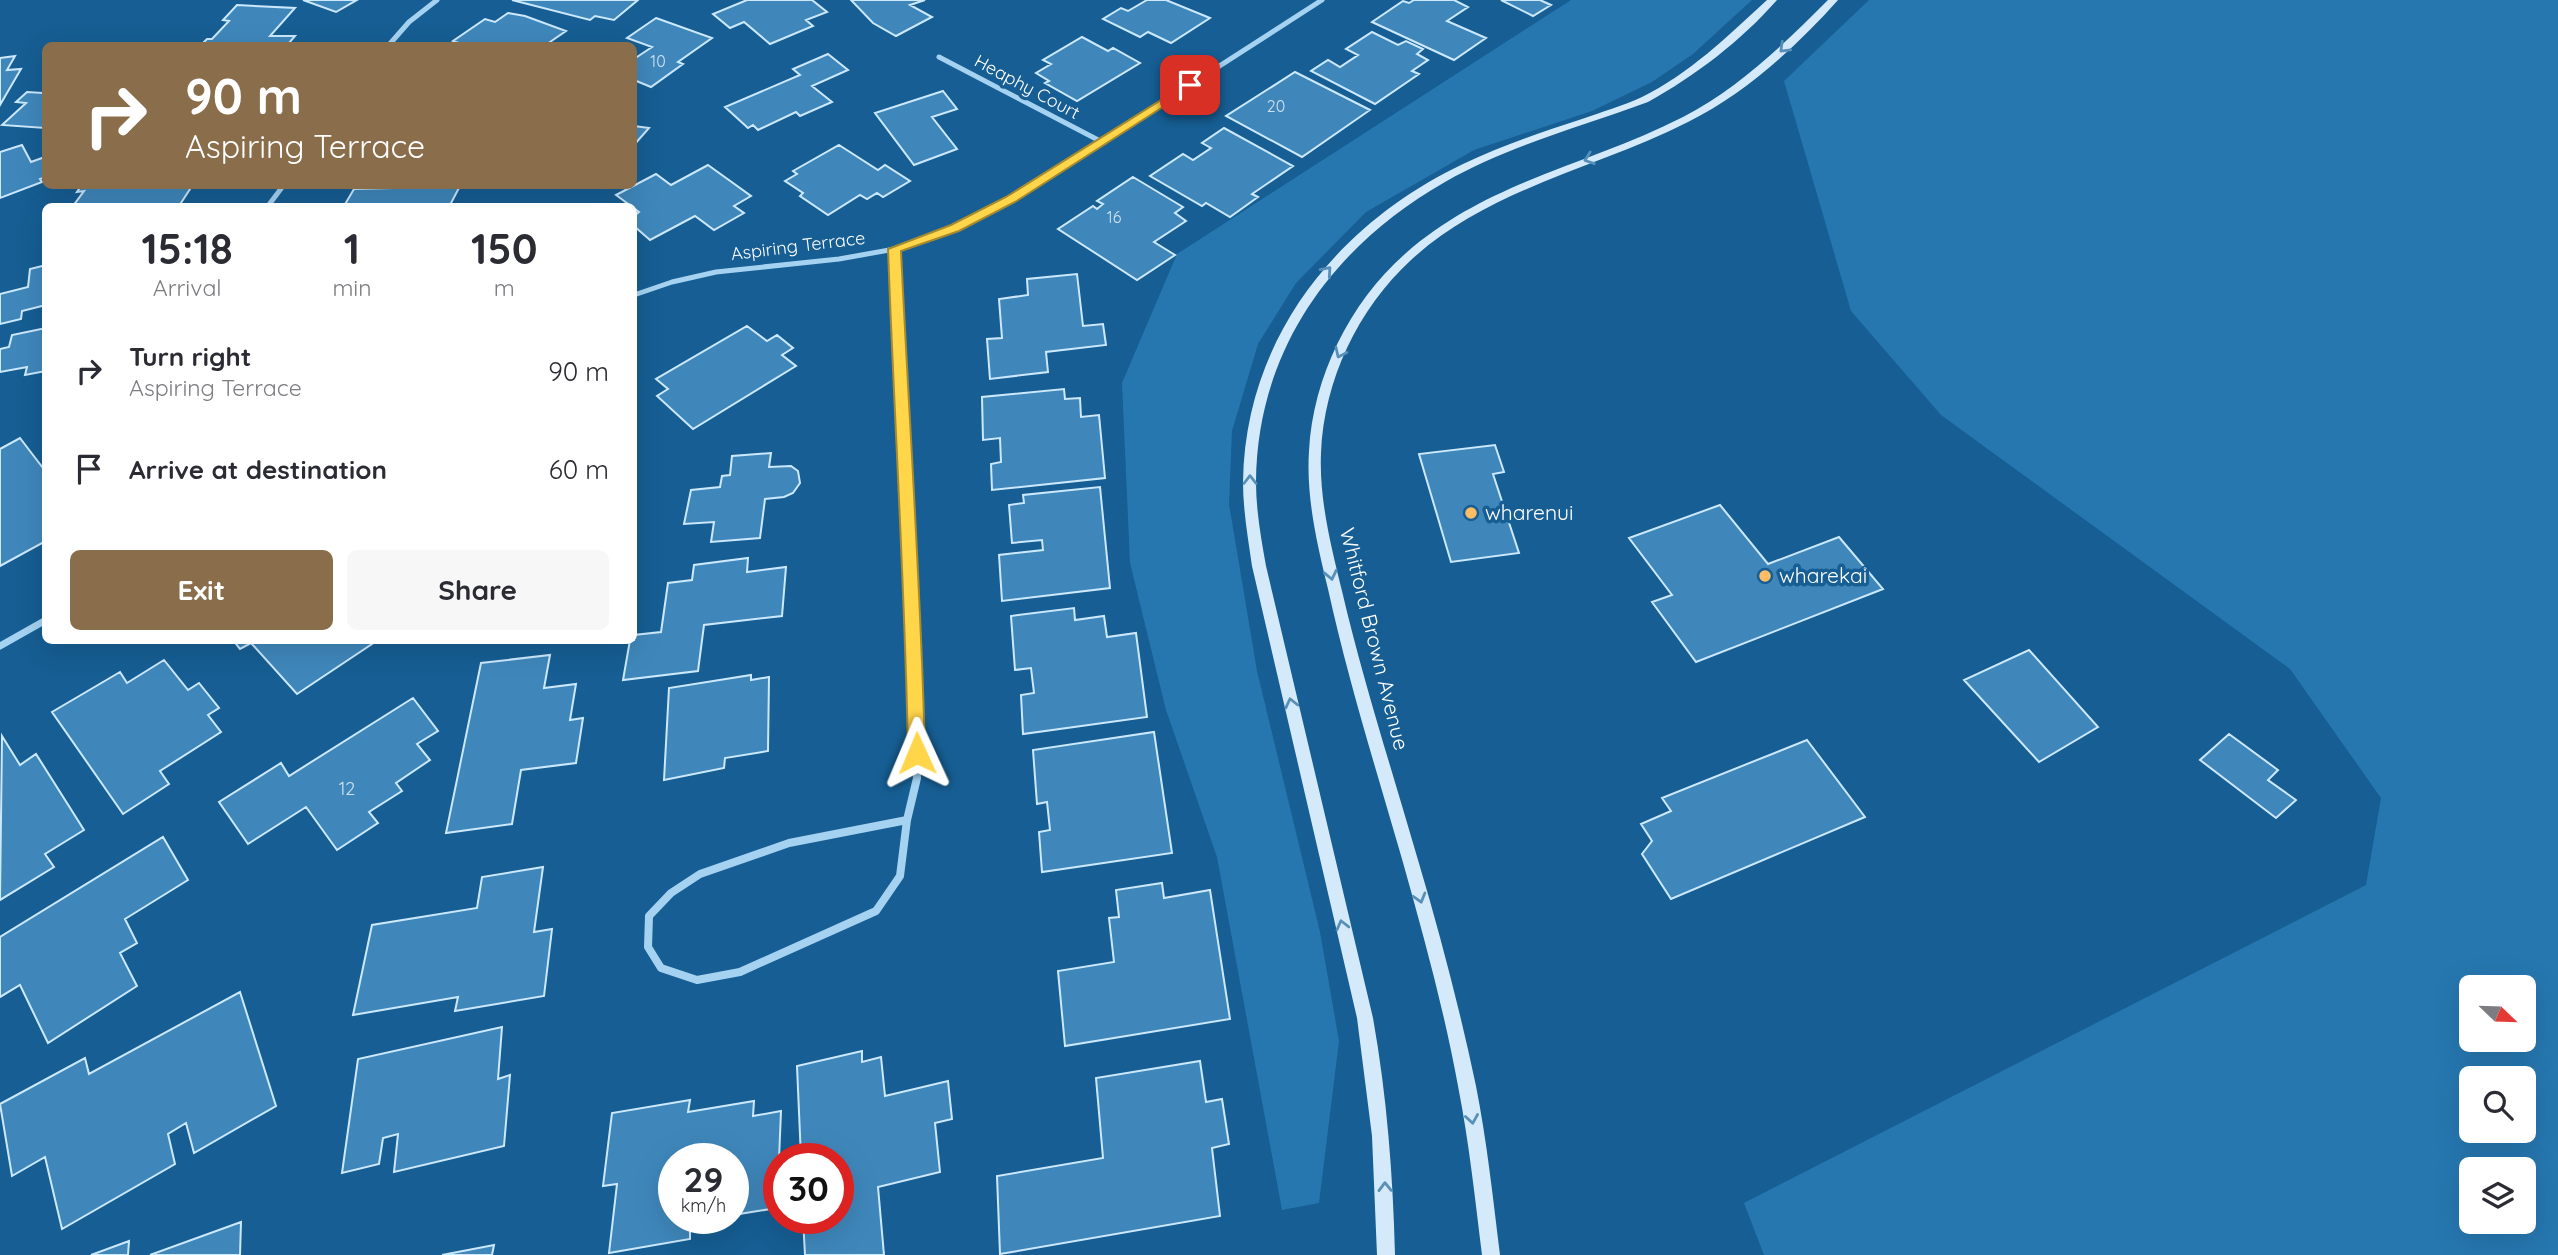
<!DOCTYPE html>
<style>
body{margin:0;font-family:Quicksand,sans-serif;background:#f7f7f7;color:#2b2b33;height:100vh;display:flex;flex-direction:column;font-size:26px;white-space:nowrap}
*{box-sizing:border-box;margin:0}
p{font-size:23px;color:#7c7c81}
.icon{flex:none;width:38px;height:38px;fill:none;stroke:currentColor;stroke-width:2;stroke-linecap:round;stroke-linejoin:round}
.map{position:relative;flex:1;overflow:hidden}
.details{position:absolute;left:42px;top:203px;width:595px;height:441px;display:flex;flex-direction:column;background:#fff;border-radius:10px;box-shadow:0 7px 28px #0002}
.details>*{flex:none}
.banner{position:absolute;left:42px;top:42px;width:595px;height:147px;border-radius:10px;box-shadow:0 7px 28px #0002;background:#8a6d4a;color:#fff;overflow:hidden}
.needle{width:46px;rotate:113deg}
.controls{position:absolute;left:2459px;top:975px;display:grid;gap:14px}
.controls a{display:grid;place-items:center;width:77px;height:77px;border-radius:10px;background:#fff;box-shadow:0 7px 28px #0002;font-size:35px}
.speed{position:absolute;left:658px;top:1143px;display:flex;gap:14px;font-size:35px;font-weight:700;text-align:center}
.speed>*{display:grid;place-content:center;width:91px;height:91px;border-radius:50%;background:#fff;box-shadow:0 7px 28px #0002;line-height:1}
.speed small{font-size:18px;font-weight:400}
.speed .limit{border:10px solid #d22;background:#fff;color:#111}
.pin{position:absolute;display:grid;place-items:center;width:60px;height:60px;color:#fff;margin:-30px;border-radius:14px;box-shadow:0 4px 10px #0006}
.me{position:absolute;width:77px;margin:-38px;rotate:359deg;stroke-linejoin:round;filter:drop-shadow(0 0 5px #0008)}
.turn{display:flex;align-items:center;gap:24px;height:147px;padding:0 28px;font-size:32px}
.turn .icon{width:91px;height:91px;stroke-width:2.5}
.turn b{display:block;font-size:49px;line-height:60px}
.eta{display:flex;justify-content:space-evenly;align-items:center;height:119px;text-align:center}
.eta b{font-size:42px;font-weight:700;line-height:49px}
.action{display:flex;gap:14px;margin-top:auto;padding:14px 28px}
.action a{flex:1;height:80px;border-radius:10px;background:#8a6d4a;color:#fff;font-size:28px;font-weight:700;line-height:80px;text-align:center}
.action a+a{background:#f7f7f7;color:#2b2b33}
ul{padding:0;list-style:none}
li{display:flex;align-items:center;gap:21px;height:98px;padding:0 28px}
li div{flex:1}
li b{display:block;font-size:26px}
li em{font-style:normal}
.map>svg:first-child{display:block}
.green{fill:#2677b0;fill-rule:evenodd}
.building{fill:#3f87bb;stroke:#cce8fc;stroke-width:2}
.lines{fill:none;stroke-linecap:round;stroke-linejoin:round}
.street-far2{stroke:#a5d2f1;stroke-width:5}
.street-far1{stroke:#a5d2f1;stroke-width:7}
.street{stroke:#a5d2f1;stroke-width:8}
.secondary{fill:#d4eafb;fill-rule:evenodd}
.oneway{stroke:#588fb7}
.route{fill:#ffd54a;stroke:#a68a30;stroke-width:2}
.poi-dot{fill:#ffbd65;stroke:#165e93;stroke-width:2.5}
.labels{text-anchor:middle;stroke-width:7;stroke-linejoin:round;paint-order:stroke}
.far-number-label{font-size:16px;fill:#cfe1ee}
.far-street-label{font-size:18px;fill:#fff;stroke:#165e93}
.number-label{font-size:18px;fill:#cfe1ee}
.poi-label{font-size:21px;fill:#fff;stroke:#165e93;text-anchor:start}
.street-label{font-size:21px;fill:#fff;stroke:#165e93}
</style>
<div class="map">
<svg width="2558" height="1255" viewBox="0 0 2558 1255">
<rect width="100%" height="100%" fill="#165e93"/>
<!-- green -->
<path class="green" d="M1571,0H1752L1693,54L1652,82L1592,111L1474,150L1366,212L1296,283L1258,344L1232,431L1229,504L1257,671L1320,932L1339,1041L1319,1203L1282,1210L1217,857L1166,710L1130,563L1122,383L1177,254Z
M1869,0H2558V1255H1764L1744,1203L2366,885L2381,798L2290,669L1941,415L1851,311L1784,81ZM2471,987H2524V1040H2471ZM2471,1078H2524V1130H2471ZM2471,1169H2524V1222H2471Z"/>
<!-- building -->
<path class="building" d="M303,0H357L336,12Z
M512,0H638L614,20L595,16L590,20Z
M747,0H812L827,12L806,20L813,26L770,44L744,22L730,28L713,14Z
M851,0H925L910,5L932,17L896,36L873,23Z
M1147,0H1166L1210,18L1171,43L1148,32L1140,37L1103,19L1121,8L1128,11Z
M1414,0H1454L1468,7L1447,21L1486,38L1454,60L1372,22L1403,1L1409,3Z
M1501,0H1540L1551,5L1533,16Z
M237,5L295,8L270,36H295L289,43L316,44L200,46L207,39H212L229,21L223,20Z
M508,13L525,16L566,31L550,42L560,46H467L453,41L485,19L495,22Z
M656,18L712,38L678,62L683,64L651,87L634,80V59L652,47L627,38Z
M1372,32L1398,45L1406,41L1423,49L1417,54L1428,60L1412,71L1419,74L1375,104L1311,71L1328,60L1340,67L1358,55L1346,49Z
M1082,37L1108,51L1113,48L1140,63L1077,101L1045,83L1049,81L1036,73L1051,64L1043,60Z
M828,54L848,70L812,86L832,102L800,116L796,112L758,130L753,125L748,128L725,107L800,75L793,69Z
M15,56L7,70L21,69L0,105V58Z
M1295,72L1370,110L1302,157L1226,116Z
M46,91L45,128L2,125L26,103L16,102L27,92L43,93Z
M943,91L957,109L932,117L957,149L914,165L875,113Z
M634,126L649,128L634,145Z
M1224,128L1293,166L1252,194L1258,197L1230,217L1206,203L1202,206L1150,176L1183,154L1193,160L1211,148L1202,143Z
M22,145L31,162L42,158L46,164V177L40,179L42,182L0,198V152Z
M839,145L878,170L885,165L910,181L883,197L877,193L867,199L860,195L828,215L800,196L803,193L785,181L797,174L793,171Z
M708,165L751,196L734,206L744,213L714,230L695,216L650,240L634,226V216L639,212L616,195L656,174L671,185Z
M1133,177L1183,207L1175,213L1186,221L1154,242L1175,255L1137,280L1058,229L1093,206L1097,209L1103,204L1097,201Z
M81,186H192L179,206H73L84,191L77,192Z
M395,186H460L450,205L344,206L354,189L394,188Z
M46,265V305L22,311L21,319L0,324V294L28,287L30,269Z
M1077,274L1083,326L1103,324L1106,345L1046,352L1048,372L990,379L987,339L1002,338L999,299L1028,295L1027,279Z
M747,326L767,341L777,335L793,348L782,355L796,366L693,429L657,396L668,389L656,379Z
M46,328V371L25,375L27,367L0,372V349L9,347L12,335Z
M1064,389L1065,399L1080,398L1081,417L1099,415L1105,478L992,490L991,464L1001,462L1000,438L983,440L982,397Z
M20,438L46,472V541L0,566V449Z
M1495,445L1504,472L1493,474L1519,553L1451,562L1419,454Z
M771,453L769,467L791,466L798,471L800,483L793,493L784,497L765,499L760,538L711,542L714,522L684,524L691,490L720,487L722,476L730,475L732,456Z
M1100,487L1110,588L1002,601L999,555L1043,550L1042,540L1012,543L1009,505L1024,503L1023,495Z
M1720,505L1768,564L1839,537L1883,589L1696,662L1652,602L1672,595L1629,538Z
M748,558L747,572L786,567L782,616L704,625L698,671L623,680L630,640H634V635L661,632L668,583L692,580L694,565Z
M1074,608L1075,620L1104,616L1107,637L1136,633L1147,717L1023,734L1021,695L1034,693L1031,668L1015,670L1011,616Z
M233,640H369L372,644L297,694L251,643L240,649Z
M2029,650L2098,727L2039,762L1964,680Z
M550,655L544,688L576,684L570,720L583,718L576,763L521,770L512,824L446,833L481,663Z
M164,660L188,690L199,683L219,708L208,715L221,732L160,771L169,784L123,814L52,712L120,672L127,683Z
M751,675V680L769,677L768,751L725,758L724,768L664,780L669,688Z
M413,698L438,731L417,744L430,760L396,783L402,791L369,812L378,823L337,850L306,807L248,844L219,802L281,763L289,776Z
M1154,732L1172,853L1042,872L1039,832L1050,830L1047,802L1037,804L1033,750Z
M2229,734L2278,770L2268,780L2296,800L2276,818L2200,760Z
M2,736L20,765L36,754L84,830L45,854L54,867L0,900Z
M1807,740L1865,817L1671,899L1642,854L1652,841L1641,824L1671,811L1662,798Z
M163,837L188,880L125,919L137,943L120,953L137,986L48,1043L20,985L0,997V937Z
M543,867L534,932L552,929L544,996L455,1011L458,997L353,1015L372,925L477,908L482,877Z
M1162,883L1164,898L1210,890L1230,1019L1065,1046L1058,971L1114,962L1109,918L1119,917L1116,890Z
M240,992L276,1106L194,1153L186,1123L168,1134L175,1164L62,1229L45,1157L12,1176L0,1104L85,1058L89,1074Z
M502,1027L498,1079L510,1075L504,1146L394,1172L398,1134L383,1138L379,1164L342,1173L358,1059Z
M862,1051V1062L881,1057L885,1096L948,1081L952,1119L935,1123L940,1172L878,1187L884,1255H805L803,1218H838V1158H801L797,1066Z
M1200,1061L1206,1102L1222,1099L1229,1144L1212,1148L1220,1216L1000,1254L997,1176L1103,1158L1096,1078Z
M690,1100L688,1112L754,1101L753,1116L781,1111L777,1208L733,1215V1158H674V1218H718L690,1223V1239L609,1253L617,1184L603,1186L612,1113Z
M241,1222L240,1255H150Z
M129,1241L128,1255H91Z
M494,1245L492,1255H442Z"/>
<g class="lines">
<!-- street-far2 -->
<path class="street-far2" d="M388,46L409,22L437,0
M939,57L1102,142
M268,206L283,186
M895,249L898,328
M634,295L672,282L716,272L839,259L895,249L955,228L1011,200L1322,0"/>
<!-- street-far1 -->
<path class="street-far1" d="M898,327L915,653L916,740
M0,646L46,620"/>
<!-- street -->
<path class="street" d="M907,820L900,876L876,911L740,972L697,980L661,968L648,947L649,916L671,893L700,874L789,843Z
M907,820L917,778L916,738"/>
<!-- secondary -->
<path class="secondary" d="M1767,0H1777C1741,41 1695,76 1648,102C1580,127 1508,146 1445,182C1333,246 1257,349 1256,482C1256,510 1261,538 1266,566L1373,1018C1387,1097 1393,1175 1395,1255H1377L1372,1136L1357,1018L1252,566C1248,538 1243,510 1243,482C1245,338 1337,224 1463,164C1501,146 1542,132 1582,119C1601,112 1623,106 1642,97C1689,74 1728,36 1767,0Z
M1828,0H1838C1796,47 1745,94 1688,122C1595,169 1490,188 1411,260C1358,309 1324,380 1321,453C1319,499 1331,546 1342,591C1363,681 1392,770 1418,860C1440,934 1460,1010 1476,1086C1487,1142 1493,1198 1500,1255H1482C1475,1198 1469,1142 1458,1086C1444,1009 1423,934 1402,859C1376,769 1348,680 1328,589C1317,544 1306,497 1309,451C1313,377 1350,302 1406,253C1488,181 1589,165 1683,117C1739,88 1784,44 1828,0Z"/>
</g>
<!-- one-way arrows -->
<defs><path id="oneway-chevron" d="M-2-3.5L2.5 0L-2 3.5" fill="none" stroke-width="1.6" stroke-linecap="round" stroke-linejoin="round" transform="scale(1.75)"/></defs>
<g class="oneway">
<use href="#oneway-chevron" transform="translate(1784 48) rotate(136)"/>
<use href="#oneway-chevron" transform="translate(1589 159) rotate(160)"/>
<use href="#oneway-chevron" transform="translate(1327 271) rotate(-49)"/>
<use href="#oneway-chevron" transform="translate(1340 353) rotate(115)"/>
<use href="#oneway-chevron" transform="translate(1250 480) rotate(-90)"/>
<use href="#oneway-chevron" transform="translate(1331 575) rotate(78)"/>
<use href="#oneway-chevron" transform="translate(1291 703) rotate(-103)"/>
<use href="#oneway-chevron" transform="translate(1420 898) rotate(74)"/>
<use href="#oneway-chevron" transform="translate(1342 925) rotate(-104)"/>
<use href="#oneway-chevron" transform="translate(1472 1119) rotate(81)"/>
<use href="#oneway-chevron" transform="translate(1385 1187) rotate(-91)"/>
</g>
<!-- route -->
<path class="route" d="M1190,82L1196,85L1194,87L1015,202L959,231L901,251C909,418 921,586 925,753L923,758L917,761L911,758L908,753C905,585 894,417 888,249L951,225L1006,197Z"/>
<!-- markers -->
<g class="poi-dot">
<circle cx="1471" cy="513" r="7"/>
<circle cx="1765" cy="576" r="7"/>
</g>
<g class="labels">
<!-- far-number labels -->
<g class="far-number-label">
<text x="658" y="67">10</text>
<text x="1276" y="112">20</text>
<text x="1114" y="223">16</text>
</g>
<!-- far-street labels -->
<g class="far-street-label">
<text transform="translate(1027 87) rotate(28)" y="6">Heaphy Court</text>
<text transform="translate(798 246) rotate(-7)" y="6">Aspiring Terrace</text>
</g>
<!-- number labels -->
<g class="number-label">
<text x="347" y="795">12</text>
</g>
<!-- poi labels -->
<g class="poi-label">
<text x="1485" y="520">wharenui</text>
<text x="1779" y="583">wharekai</text>
</g>
<!-- street labels -->
<g class="street-label">
<text transform="translate(1374 639) rotate(76)" y="7">Whitford Brown Avenue</text>
</g>
</g>
</svg>
<div class="controls">
<a><svg class="needle" viewBox="-14 -14 28 28"><path d="M0-13l5 13h-10z" fill="#e53935"/><path d="M0 13l5-13h-10z" fill="#7c7c81"/></svg></a>
<a><svg class="icon" aria-label="search" viewBox="0 0 24 24"><circle cx="10" cy="10" r="6"/><path d="M15 15l6 6"/></svg></a>
<a><svg class="icon" aria-label="layers" viewBox="0 0 24 24"><path d="M12 4l9 5-9 5-9-5zM3 14l9 5 9-5"/></svg></a>
</div>
<div class="speed"><div>29<small>km/h</small></div><div class="limit">30</div></div>
<div class="pin" style="left:1190px;top:85px;background:#d93025"><svg class="icon" aria-label="arrive" viewBox="0 0 24 24"><path d="M6 21V4h12l-3 4 3 4H6"/></svg></div>
<svg class="me" style="left:917px;top:753px" viewBox="-20 -20 40 40"><path d="M0-17L14 15 0 8-14 15z" fill="#ffd54a" stroke="#fff" stroke-width="4"/></svg>
<div class="banner">
<div class="turn"><svg class="icon" aria-label="right" viewBox="0 0 24 24"><path d="M7 20v-9h11M14 6l5 5-5 5"/></svg><div><b>90 m</b>Aspiring Terrace</div></div>
</div>
<section class="details">
<div class="eta">
<div><b>15:18</b><p>Arrival</p></div>
<div><b>1</b><p>min</p></div>
<div><b>150</b><p>m</p></div>
</div>
<ul>
<li><svg class="icon" aria-label="right" viewBox="0 0 24 24"><path d="M7 20v-9h11M14 6l5 5-5 5"/></svg><div><b>Turn right</b><p>Aspiring Terrace</p></div><em>90 m</em></li>
<li><svg class="icon" aria-label="arrive" viewBox="0 0 24 24"><path d="M6 21V4h12l-3 4 3 4H6"/></svg><div><b>Arrive at destination</b></div><em>60 m</em></li>
</ul>
<div class="action"><a>Exit</a><a>Share</a></div>
</section>
</div>
